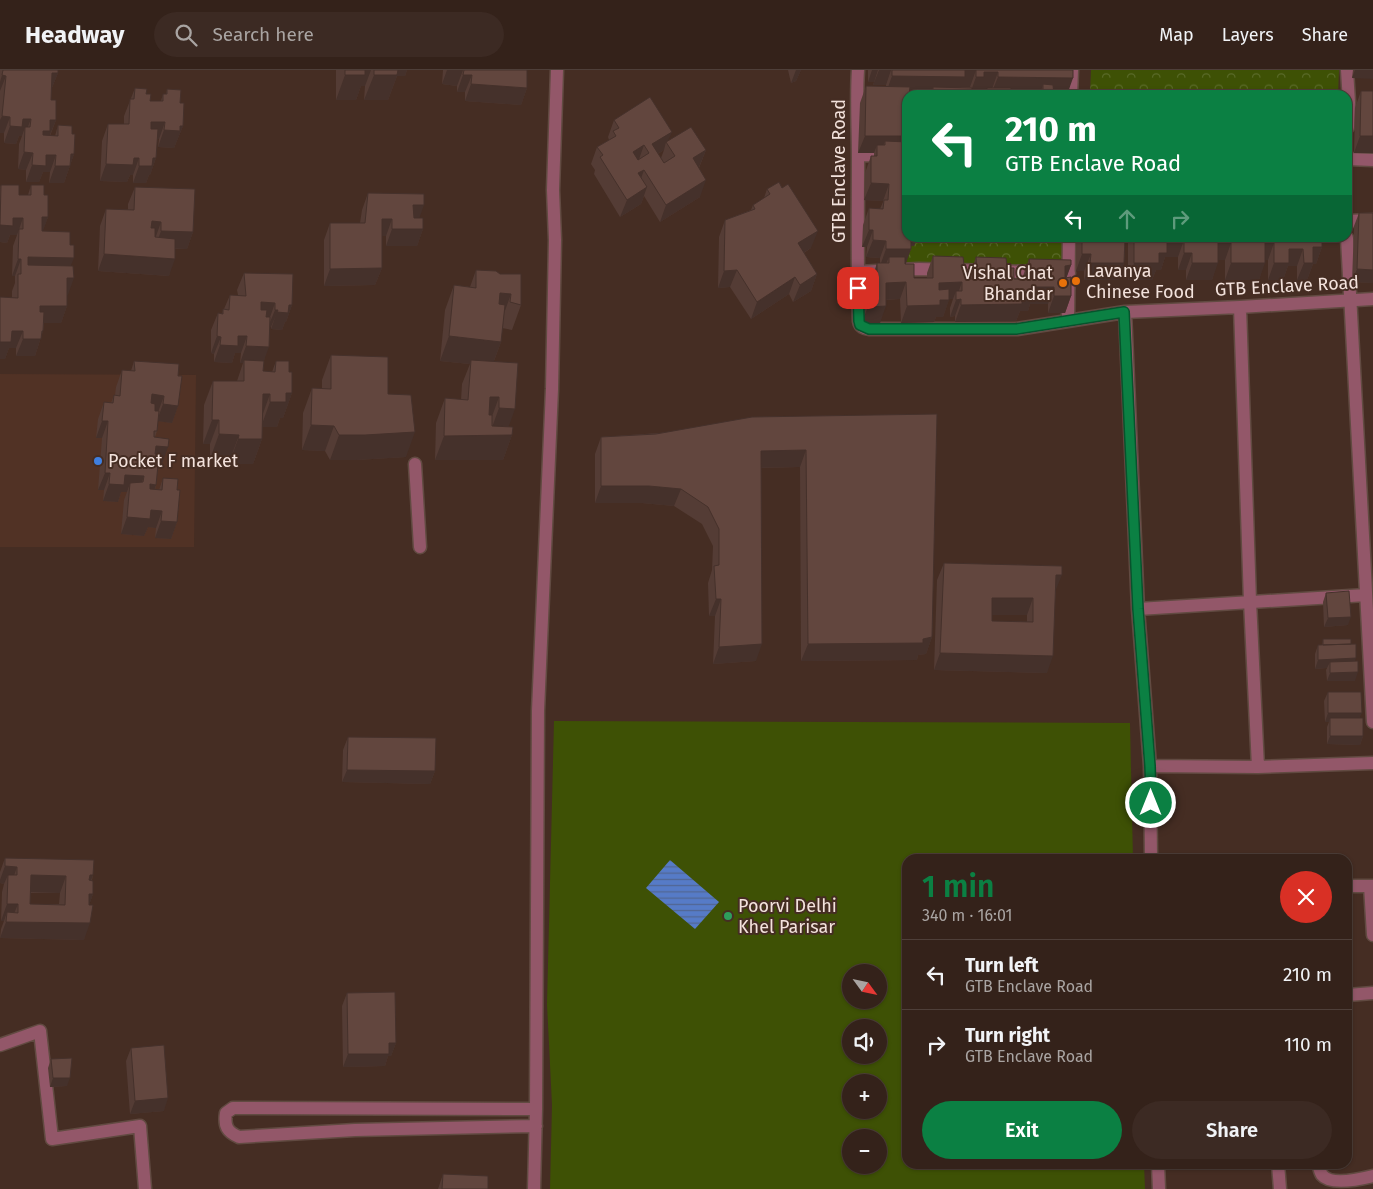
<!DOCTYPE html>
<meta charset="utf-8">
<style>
body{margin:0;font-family:"Fira Sans",sans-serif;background:#3c2a23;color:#f1f3f6;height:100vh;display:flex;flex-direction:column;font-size:19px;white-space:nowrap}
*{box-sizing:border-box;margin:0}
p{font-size:16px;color:#a9a4a2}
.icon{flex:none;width:28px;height:28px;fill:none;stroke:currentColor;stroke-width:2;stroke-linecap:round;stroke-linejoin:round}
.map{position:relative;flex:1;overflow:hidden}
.side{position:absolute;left:902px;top:784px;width:450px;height:315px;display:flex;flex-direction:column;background:#34221a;border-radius:15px;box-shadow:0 1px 4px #0004,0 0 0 1px #4e3f39}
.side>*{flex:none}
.top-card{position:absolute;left:902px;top:20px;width:450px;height:152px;border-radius:15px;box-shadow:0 1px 4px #0004,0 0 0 1px #4e3f39;background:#0b8043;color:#fff;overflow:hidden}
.needle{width:32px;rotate:123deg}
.fabs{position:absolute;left:842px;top:894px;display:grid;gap:10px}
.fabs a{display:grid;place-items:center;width:45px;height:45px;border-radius:50%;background:#34221a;box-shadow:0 1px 4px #0004,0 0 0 1px #4e3f39;font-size:25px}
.pin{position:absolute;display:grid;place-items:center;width:42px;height:42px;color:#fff;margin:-21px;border-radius:10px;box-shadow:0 2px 8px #0006}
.me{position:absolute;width:55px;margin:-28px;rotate:0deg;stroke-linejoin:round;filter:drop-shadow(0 0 4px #0008)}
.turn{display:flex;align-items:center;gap:18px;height:105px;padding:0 20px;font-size:22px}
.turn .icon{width:65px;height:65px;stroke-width:2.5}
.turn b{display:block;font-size:35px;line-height:42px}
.lanes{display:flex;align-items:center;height:48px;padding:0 20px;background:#0003;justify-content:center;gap:25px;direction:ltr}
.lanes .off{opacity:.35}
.round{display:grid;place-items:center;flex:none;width:52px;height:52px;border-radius:26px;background:#3c2a23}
.summary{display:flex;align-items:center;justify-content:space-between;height:85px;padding:0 20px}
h1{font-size:30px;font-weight:600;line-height:38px;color:#0b8043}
.cta{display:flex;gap:10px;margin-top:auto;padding:10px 20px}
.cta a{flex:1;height:58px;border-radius:30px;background:#0b8043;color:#fff;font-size:20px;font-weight:600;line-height:58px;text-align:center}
.cta a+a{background:#3c2a23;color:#f1f3f6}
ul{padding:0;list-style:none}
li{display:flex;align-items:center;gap:15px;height:70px;padding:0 20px;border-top:1px solid #4e3f39}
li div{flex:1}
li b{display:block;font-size:19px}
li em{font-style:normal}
header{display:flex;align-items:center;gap:30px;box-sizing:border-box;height:70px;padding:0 25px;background:#34221a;border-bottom:1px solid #4e3f39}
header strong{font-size:24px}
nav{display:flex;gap:28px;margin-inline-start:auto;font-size:18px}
.search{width:350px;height:45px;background:#3c2a23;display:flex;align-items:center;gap:12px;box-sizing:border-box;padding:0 18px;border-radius:28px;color:#a9a4a2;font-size:19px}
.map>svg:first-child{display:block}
.built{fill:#513225}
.grass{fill:#3e5105;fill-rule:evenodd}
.park{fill:url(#park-crowns)}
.water{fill:url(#water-rules)}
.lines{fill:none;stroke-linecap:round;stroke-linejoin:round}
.minor-casing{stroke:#614a41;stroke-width:15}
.minor{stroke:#935769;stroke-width:12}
.wall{fill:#543c35;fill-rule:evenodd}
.shaded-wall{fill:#45312b}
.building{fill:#62463e;stroke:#45312b;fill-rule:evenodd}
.route-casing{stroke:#07532c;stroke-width:12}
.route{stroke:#0b8043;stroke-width:9}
.food-dot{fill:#e8710a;stroke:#452d23;stroke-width:2}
.shop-dot{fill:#3f7fe0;stroke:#452d23;stroke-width:2}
.leisure-dot{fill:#2e9e5b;stroke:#452d23;stroke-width:2}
.labels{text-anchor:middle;stroke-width:4;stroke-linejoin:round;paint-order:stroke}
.street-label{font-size:18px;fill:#f3e2dc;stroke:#452d23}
.poi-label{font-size:18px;fill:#f3e2dc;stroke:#452d23;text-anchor:start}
</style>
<header>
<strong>Headway</strong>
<div class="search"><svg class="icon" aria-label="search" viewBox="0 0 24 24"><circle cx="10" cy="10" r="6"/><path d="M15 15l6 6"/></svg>Search here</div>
<nav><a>Map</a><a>Layers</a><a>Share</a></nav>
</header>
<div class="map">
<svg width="1373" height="1119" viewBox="0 0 1373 1119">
<defs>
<pattern id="park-crowns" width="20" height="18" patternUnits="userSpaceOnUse" patternTransform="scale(1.25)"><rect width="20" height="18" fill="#3e5105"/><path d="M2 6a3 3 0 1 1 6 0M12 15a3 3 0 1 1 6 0" fill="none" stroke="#5a6a29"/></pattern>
<pattern id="water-rules" width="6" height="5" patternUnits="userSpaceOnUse" patternTransform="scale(1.25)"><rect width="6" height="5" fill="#567bc7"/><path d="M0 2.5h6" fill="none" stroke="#516592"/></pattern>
</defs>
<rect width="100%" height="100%" fill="#452d23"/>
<!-- built -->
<path class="built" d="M0,304L196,305L194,477H0Z"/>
<!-- grass -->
<path class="grass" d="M554,651L1130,653L1133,789H908V1094H1144L1145,1119H550L552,1035L547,934ZM851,902H879V930H851ZM851,958H879V985H851ZM851,1012H879V1040H851ZM851,1068H879V1095H851Z"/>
<!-- park -->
<path class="park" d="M1091,0H1339L1338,25H1090Z
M907,155L908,168H1064V206L906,201Z"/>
<!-- water -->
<path class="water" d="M670,790L719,832L695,859L646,818Z"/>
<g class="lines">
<!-- minor casing -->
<g class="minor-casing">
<path id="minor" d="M858,0C856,29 858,58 858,88C858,142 857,197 859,251C860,257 864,258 869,259H1017L1125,242L1240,237L1373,229
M1347,0L1349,32L1348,57
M1071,25L1072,0
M858,85L908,86
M1348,89L1373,90
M1348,151L1373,150
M1347,168L1373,652
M857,202L919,199L1069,203
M1240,237L1250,531L1258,697
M1125,242L1138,539L1150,696L1151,789
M1068,251L1069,168
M415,394L420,477
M1138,539L1366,525
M1150,696L1258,697L1373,693
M1348,816H1373
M1370,816L1373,865
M1348,925L1373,923
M0,975L40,961L52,1069L140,1056L145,1119
M536,1056L355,1060L239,1067C227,1062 224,1056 226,1043L233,1038L536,1039
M1158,1094L1159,1119
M1278,1094L1280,1119
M1318,1094C1319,1097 1320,1102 1322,1105C1331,1116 1361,1109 1373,1106
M534,1119L536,1039L538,641L552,319L555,170L553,120L557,0"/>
</g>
<!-- minor -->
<use href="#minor" class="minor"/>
</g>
<!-- wall -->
<path class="wall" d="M0,0H58V3L51,20V30L56,50L50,66H55L58,55L72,64L74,84L64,113H49L50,102H43L39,112H26V100L18,99L19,74L22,66H19L16,74L4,73V63H0Z
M336,0H407L405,6H397L388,30H364L365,16H361L356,30H336Z
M443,0H527V18L521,35L465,31V22H457V16L442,14Z
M788,0H801L796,11L791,13Z
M868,0H1073L1067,25H984L986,19H980L978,24H972V25H930L931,23H909L908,25V75H907L908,168H917L914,176H911V179L905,194L914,208H927V203L933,186L966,209H970V204L976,187L1007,198L1014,209H1023V206L1029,189L1071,195L1066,208L1071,226L1065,243H1048V234H1030L1028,241H1020L1016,251L955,252V246L950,247V238L953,229H949L943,247H936L934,252L901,253L900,229L886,230L880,253L861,254V225L867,208H872L877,193H880V188L866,187L867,177H862L863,155L869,138L880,139L883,132V131L864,130L865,103L871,86H874V83H858L860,33L866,16H886V15H873L874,12H868ZM905,64V72H903Z
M1353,0H1373L1352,8Z
M135,18L146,24L150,31H161L163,24H166L167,19L180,33L183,56L176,73L174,78L158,77L159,69H157L156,88L150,105H149L146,113H133V105H130L127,112L100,111L102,71L108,54H124V46Z
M1361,21L1373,83H1354L1355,38Z
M614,50L668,71L706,80L699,98L700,127L660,152L644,126L641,134L620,147L594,104L595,100L591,94L597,77L609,70L608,67ZM664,80L661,88L658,84Z
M1,115L19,125H28L31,115L44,125L48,147L42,162L71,196L67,225V236L61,253H44L43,261L35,286H16V278H9L5,289H0V227L12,228V221L15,213V206H12L13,176L17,165H10L7,173L0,172V117Z
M135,117L193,162L187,179H175L169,206L98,201L100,156L106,139L128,140V134Z
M767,119L811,178L804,183L817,204L811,221L793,232L789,224L751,249L730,217L718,218L719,167L725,150L751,140L753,135L764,128Z
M368,123L419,148L423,159L417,176H386V166H382V198L375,215L324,216V170L330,153H360L362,140Z
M1359,143H1373V213L1352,212L1354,156Z
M1076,168H1287V169H1297V168H1323L1322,171V177L1316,194H1313L1307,210H1297V196H1288L1283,210H1268V190H1265L1259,210H1225V190H1218L1212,210H1186V200H1178V187H1165L1161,200H1156L1152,210H1128V173H1125L1124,193L1118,210H1084V201H1076Z
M476,200L500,204L521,235L512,260L502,258L501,272L494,291L508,357L512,365L503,390H435L436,353L445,328L461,330L462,314L470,294L440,291L445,240L454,215L470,217Z
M244,203L292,235L286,252H285L282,260L271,259V257H270L264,291L263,301L272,302L276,291L289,302L292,323L283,348H280L277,357H262V369L253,394H229L230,390L210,389V374H203L204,335L213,311H237L243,293H240L241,283H235L232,293L214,292V284L211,283V260L218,243L222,244L223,239H224L230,225H238L237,220Z
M331,285L388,324L406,387L356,390H330L325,381L302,380L303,343L312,318H322V310Z
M134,291L178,306V336L172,353L158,351L157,361L155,367L162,394H158L156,415L155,420H159L163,408L177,420V452L171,469L155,468L156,458L148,457L144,466L121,464L124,430L127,422H121L118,432L103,431L104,420H98L102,368H96L98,349L104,332L111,333L114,325H115L116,317L122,300L131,301Z
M937,344L932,567L926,584L918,585L917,590L801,591L800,397L761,398L756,591L713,594L715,546H709L708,513L712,500L713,476L702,454L674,436L642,433H595V384L601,367Z
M944,493L1056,521L1047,603L934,600L937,510ZM992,545H1027V552L992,551Z
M1326,523L1348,555L1324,557L1323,532Z
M1323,569L1351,574L1355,591V611H1327L1326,600L1327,598L1315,599V584L1318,575H1322Z
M1328,622L1360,648L1363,666L1360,675L1327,674V657L1329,652H1325L1324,631Z
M348,667L435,701L430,714L342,712L343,680Z
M5,788L93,805L92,810L93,824L89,835L84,870L0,868L1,859L4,851H1L2,822L4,814L0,813V802ZM30,823H60L59,834H30Z
M347,923L396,973L391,986H388L385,996L343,997L342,936Z
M131,978L164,1041L130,1044L126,991Z
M51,989L67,1016L50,1017L48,998Z
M443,1104L488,1119H438Z"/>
<!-- shaded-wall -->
<path class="shaded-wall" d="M362,0H371L365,16H361L356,30H336L345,5Z
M384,0H407L405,6H397L388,30H364L374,5Z
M447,0H463L457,16L442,14Z
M796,0H801L796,11L791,13Z
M872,0H878L874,12H868Z
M879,0H891L886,15H873Z
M965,0H976L970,17H961L959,24L933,17L931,23H886L892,6Z
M1355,0H1373V9L1352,8Z
M984,2H998L992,19H980L978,24H970L976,7Z
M52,3H58L51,20Z
M2,5L6,6L0,21V12Z
M463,5H472L465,22H457Z
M998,7L1073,8L1067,25H1043V14L1040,25L991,24Z
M471,14L527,18L521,35L465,31Z
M2,46L10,47L4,63H0V50Z
M905,47H908V58L905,64H899Z
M23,49H31L25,64V57L22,66H19L16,74L4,73L10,56Z
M50,50H56L49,67L44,78L43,61Z
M151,52H165L159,69H145Z
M180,56H183L174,78L158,77L164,60Z
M672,62L667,73L666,72L664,80L646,91L652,74Z
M865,66H905L898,83L885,75V71L880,83L877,75L874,83H858Z
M1360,66H1373V83H1354Z
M644,75L638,92L633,82Z
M706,80L699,97L687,105L693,88Z
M24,82L33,83L26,100L18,99Z
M71,84H74L64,113H49L55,96Z
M46,85H56L50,102H43L39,112H26L32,95Z
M134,88H139L133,105H130L127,112L100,111L106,94Z
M153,88H156L150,105H149L146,113H133L139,96Z
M644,100L638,117V103Z
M706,110L700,127L660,152L666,135Z
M871,113L889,114L883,131L864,130Z
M647,117L641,134L620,147L627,130Z
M413,135H424L418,152H407Z
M42,147H48L42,164Z
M13,148H23L17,165H10L7,173L0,172V155Z
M382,149H392L386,166H376Z
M152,151L161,152L155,169L146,168Z
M392,159H423L417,176H386Z
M869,160H873L867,177H862Z
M161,161L193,162L187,179L155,178Z
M818,161L811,178L792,190L798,173Z
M908,168H917L914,176H905Z
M1121,168H1130L1128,173H1119Z
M873,170L886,171L880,188L866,187Z
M1167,170H1184L1178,187H1165L1161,200H1156L1152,210H1128L1134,193L1159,183Z
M1218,173H1231L1225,190H1212Z
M1265,173H1274L1268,190H1259Z
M1313,177H1322L1316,194H1313L1307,210H1297L1304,193Z
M886,179H911L905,196L889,193V187L885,196H880Z
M1289,179H1303L1297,196H1288L1283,210H1268L1274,193Z
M1184,183H1192L1186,200H1178Z
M104,184L175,189L169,206L98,201Z
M1082,184H1091L1084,201H1076Z
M28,187L74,188L67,205L22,204Z
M18,189H21L15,206H12Z
M1090,193H1124L1118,210H1084Z
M1192,193H1218L1212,210H1186Z
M1231,193H1265L1259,210H1225Z
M1071,195L1065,212V196Z
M382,198L375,215L324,216L330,199Z
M1357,199L1373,200V213L1352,212Z
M737,200L730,217L718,218L724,201Z
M817,204L811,221L793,232L800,215Z
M795,207L789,224L751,249L757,232Z
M67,208H74L68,225H61Z
M906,212L900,229L880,230L886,213Z
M962,212L956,229V221L953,229L933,230L939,213Z
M1034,217H1054L1048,234H1030L1028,241H1020L1016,251L955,252L961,235L1022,224Z
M500,223L511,224L502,249L491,248Z
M1054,226H1071L1065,243H1048Z
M961,229L955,246L950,247L956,230Z
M940,230H949L943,247H936L934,252L901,253L907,236Z
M261,232L275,233L269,250L255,249Z
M289,235H292L286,252H285L282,260L271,259L277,242Z
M40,236H67L61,253H34Z
M886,236L880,253L861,254L868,237Z
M275,240H278L271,257H268Z
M12,261H23L16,278H9L5,289H0V272Z
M42,261H43L35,286H16L23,269Z
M217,266L221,267L214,284L211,283Z
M238,266H247L241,283H235L232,293L214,292L220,275Z
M449,266L501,272L492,296L471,290L470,294L440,291Z
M246,276L269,277L263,293L244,290L243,293H240Z
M286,323H292L283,348H280L277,357H261L270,332Z
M152,324L164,326L158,342L146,341Z
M263,324H270L261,349Z
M490,327H499L490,352L481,351Z
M163,334L178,336L172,353L157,351Z
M499,338L515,339L506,364L490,363Z
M212,350H219L210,374H203Z
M102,351H108L102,368H96Z
M311,355L334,356L325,381L302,380Z
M415,362L406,387L356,390H330L339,365Z
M219,364L239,365L230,390L210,389Z
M512,365L503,390H435L444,366Z
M238,369H262L253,394H229Z
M156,376L168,377L162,394L150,393Z
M806,380L800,397L754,398L761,381Z
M105,403H110L104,420H98Z
M125,405L144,406L138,423L130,413L127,422H121L118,432L103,431L109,414Z
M150,414L156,415L150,432L144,431Z
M601,416H649L681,419L674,436L642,433H595Z
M151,440L162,441L156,458L148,457L144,466L121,464L127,447Z
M161,451L177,452L171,469L155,468Z
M1056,505H1062L1055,522Z
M992,528H1033L1027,545H986Z
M716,529H721L715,546H709Z
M1351,547L1348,555L1324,557L1328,548Z
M932,567L926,584L918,585L917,590L801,591L808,574L923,569Z
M762,574L756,591L713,594L719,577Z
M940,583L1053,586L1047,603L934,600Z
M1356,588L1353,597L1330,592L1327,598L1315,599L1318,590Z
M1358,602L1355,611H1327L1330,603Z
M1328,643H1362L1358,651L1330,648L1329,652H1325Z
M1330,666H1363L1360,675L1327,674Z
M347,700L435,701L430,714L342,712Z
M5,796L17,797L11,814L8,805L4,814L0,813V810Z
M31,805L66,806L60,823L24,822Z
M90,805H93L87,822Z
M89,824H93L87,841Z
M7,834H18L11,851L7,842L4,851H1Z
M6,852L90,853L84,870L0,868Z
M389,973H396L391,986H388L385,996L343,997L348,984Z
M53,1008H70L67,1016L50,1017Z
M168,1028L164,1041L130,1044L135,1031Z"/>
<!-- building -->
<path class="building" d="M3,0H58V3H52L51,30H56V50H50V61H43V65L58,66V55L72,56V64H75L74,84H71L70,96H55L56,85H46V96L32,95L33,83L24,82L25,57H30L31,49H23L22,57L10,56V47L2,46L6,6L2,5Z
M345,0H365V5H345Z
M374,0H398L397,5H374Z
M464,0H527V18L471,14L472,5H463Z
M892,0H1073V8L998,7V2H984V7H976V0H965V7L892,6Z
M1043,14L1053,15L1054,25H1043Z
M866,16L910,17L909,25H908V47H905V66H865Z
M933,17L972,18V25H933Z
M135,18L147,19L146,24H151L150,31H163V24H167V19L181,20L180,33H184L183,56H180V61L164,60L165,52H151V59H158L156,88H153L152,96H139V88H134L133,95L106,94L108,54H129L130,29H134Z
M987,18H1011V24H1025V25H987Z
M1361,21H1373V66H1360Z
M650,27L672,62L652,74L664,93L675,86L666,72L691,57L706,80L693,88L706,110L666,135L644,100L638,103L647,117L627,130L600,87L603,85L597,77L616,66L613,61L619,58L614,50ZM644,75L649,83L638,90L633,82Z
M885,71L907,72V77H908V168H911V179H886V171L873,170V160H869V138L883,139L884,130H888L889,114L871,113V86H877V75H885Z
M779,112L782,118L788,114L818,161L798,173L817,204L800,215L795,207L757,232L737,200L724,201L725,150L755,139L753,135L770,124L767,119Z
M1,115H19V125H31V115H44V125H48V147H42V161L70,162V175H74V188L28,187V195L73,196L74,208H67V236H40V242H44L43,261H42L41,269H23V261H12L11,272H0V227L18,228V204H21V189H18L19,159H23V148H13V156L0,155Z
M135,117L195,119L193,162L161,161V152L152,151L151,158H155V167L175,169V189L104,184L106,139L134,140Z
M368,123L424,124V135H413L414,148H423V159H392V149H382V198L330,199V153H365Z
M1359,143H1373V200L1357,199Z
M1082,168H1125L1124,193H1090L1091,184H1082Z
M1134,168H1287V169L1322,168V177H1313V193H1304L1303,179H1289V193H1274V173H1265V193H1231V173H1218V193H1192V183H1184V170H1167V183H1159V193H1134Z
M933,186L963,187L966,209H977L976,187L1006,188L1007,198H1014V209H1031L1029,189L1071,190V195L1065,196V208L1071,207V226H1054V217H1034V224H1022V234L961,235V229L956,230V221H962V212L939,213V220L949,219V230H940V235L907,236L906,212L886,213V236L868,237L867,208H877V193H889V187H905V194H914V208H933Z
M476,200L496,201L500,204H521V235L510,232L511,224L500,223L499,234L505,235L501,272L449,266L454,215L476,218Z
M244,203L293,204L292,235H289L288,243L277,242L278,240H275V233L261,232V240H267L266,247H270L269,277L246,276L247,266H238V276L220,275L221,267L217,266L218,243L223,244V239L229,240L230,225L246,226Z
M331,285L388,287V324L411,325L415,362L365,365H339L334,356L311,355L312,318L331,319Z
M244,290L264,291L263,301L275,302L276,291H289V302H292V323H286V332H270V324H263L262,369H238L239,365L219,364V350H212L213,311H244Z
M471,290L518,293L515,339L499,338V327H490L489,345H492V356L513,357L512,365L444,366L445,328L468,330Z
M134,291L179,294L178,306H182L178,336L163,334L164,326L152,324L151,333L155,334V341H159L157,361H154V367L169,369L168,377L156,376L155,384L159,385L156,415L150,414V419L162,420L163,408L178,409L177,420H180L177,452L161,451L162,441L151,440L150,449L127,447L130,413L143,412L144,406L125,405L124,415L109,414L110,403H105L108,351H102L104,332L113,333L114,325L120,326L122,300L135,301Z
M937,344L932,567L923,569V573L808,574L806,380L761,381L762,574L719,577L721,529H716L714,496L719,495V459L708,437L681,419L649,416H601V367L656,364L752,347Z
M944,493L1062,496V505H1056L1053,586L940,583ZM992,528H1033V552L992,551Z
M1349,521L1351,547L1328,548L1326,523Z
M1323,569H1351V574L1323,575Z
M1356,574V588L1318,590V575Z
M1358,591V602L1330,603V592Z
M1328,622H1361L1362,643H1328Z
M1330,648H1363V666H1330Z
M348,667L436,668L435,701L347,700Z
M5,788L94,790L93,805H90L89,810L93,811V824H89V835H93L90,853L6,852L7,842L18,843V834H7L8,805H17V797L5,796ZM31,805L66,806L65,835L30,834Z
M395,922L396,973H389V984H348L347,923Z
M164,975L168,1028L135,1031L131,978Z
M72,988L70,1008H53L51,989Z
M443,1104L488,1106V1119H442Z"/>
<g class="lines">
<!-- route casing -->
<g class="route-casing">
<path id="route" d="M858,218L859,251L860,255L869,259H1016L1124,242L1138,539L1150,696L1151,733"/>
</g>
<!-- route -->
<use href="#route" class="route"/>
</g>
<!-- markers -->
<g class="food-dot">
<circle cx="1076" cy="211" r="5"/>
<circle cx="1063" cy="213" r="5"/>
</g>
<circle class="shop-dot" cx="98" cy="391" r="5"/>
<circle class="leisure-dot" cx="728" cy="846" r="5"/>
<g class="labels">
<!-- street labels -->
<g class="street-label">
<text transform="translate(839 101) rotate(-90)" y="6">GTB Enclave Road</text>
<text transform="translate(1287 216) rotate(-3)" y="6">GTB Enclave Road</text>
</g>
<!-- poi labels -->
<g class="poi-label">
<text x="1086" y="207">Lavanya<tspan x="1086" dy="21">Chinese Food</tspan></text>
<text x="1053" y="209" text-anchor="end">Vishal Chat<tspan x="1053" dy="21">Bhandar</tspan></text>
<text x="108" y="397">Pocket F market</text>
<text x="738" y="842">Poorvi Delhi<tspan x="738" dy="21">Khel Parisar</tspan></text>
</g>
</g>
</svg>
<div class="fabs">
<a><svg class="needle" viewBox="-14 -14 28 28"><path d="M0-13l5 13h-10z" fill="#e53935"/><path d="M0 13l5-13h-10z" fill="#a9a4a2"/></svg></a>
<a><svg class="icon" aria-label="sound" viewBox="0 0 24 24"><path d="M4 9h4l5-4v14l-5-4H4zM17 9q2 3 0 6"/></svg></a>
<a>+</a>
<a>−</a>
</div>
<div class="pin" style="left:858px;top:218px;background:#d93025"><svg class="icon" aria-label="arrive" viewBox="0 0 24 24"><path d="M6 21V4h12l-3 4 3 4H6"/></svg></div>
<svg class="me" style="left:1151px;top:733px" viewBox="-20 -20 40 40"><circle r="17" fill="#0b8043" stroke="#fff" stroke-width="3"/><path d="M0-11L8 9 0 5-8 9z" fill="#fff"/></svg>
<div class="top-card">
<div class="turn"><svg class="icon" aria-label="left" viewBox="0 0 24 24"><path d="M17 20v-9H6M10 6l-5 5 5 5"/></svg><div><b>210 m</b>GTB Enclave Road</div></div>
<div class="lanes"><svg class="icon" aria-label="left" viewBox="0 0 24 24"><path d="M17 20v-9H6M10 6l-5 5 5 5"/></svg><svg class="icon off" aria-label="ahead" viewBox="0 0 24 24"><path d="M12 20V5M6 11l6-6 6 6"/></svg><svg class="icon off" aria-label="right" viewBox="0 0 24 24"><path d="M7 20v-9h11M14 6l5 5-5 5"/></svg></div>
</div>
<section class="side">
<div class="summary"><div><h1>1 min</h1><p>340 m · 16:01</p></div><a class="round" style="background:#d93025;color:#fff"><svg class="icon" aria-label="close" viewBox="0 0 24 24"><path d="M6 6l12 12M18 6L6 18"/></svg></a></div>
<ul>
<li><svg class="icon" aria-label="left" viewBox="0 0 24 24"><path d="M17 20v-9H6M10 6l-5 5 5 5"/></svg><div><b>Turn left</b><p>GTB Enclave Road</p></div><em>210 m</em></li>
<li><svg class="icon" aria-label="right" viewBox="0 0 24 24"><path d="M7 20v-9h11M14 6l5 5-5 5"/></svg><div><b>Turn right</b><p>GTB Enclave Road</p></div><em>110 m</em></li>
</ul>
<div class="cta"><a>Exit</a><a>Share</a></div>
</section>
</div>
